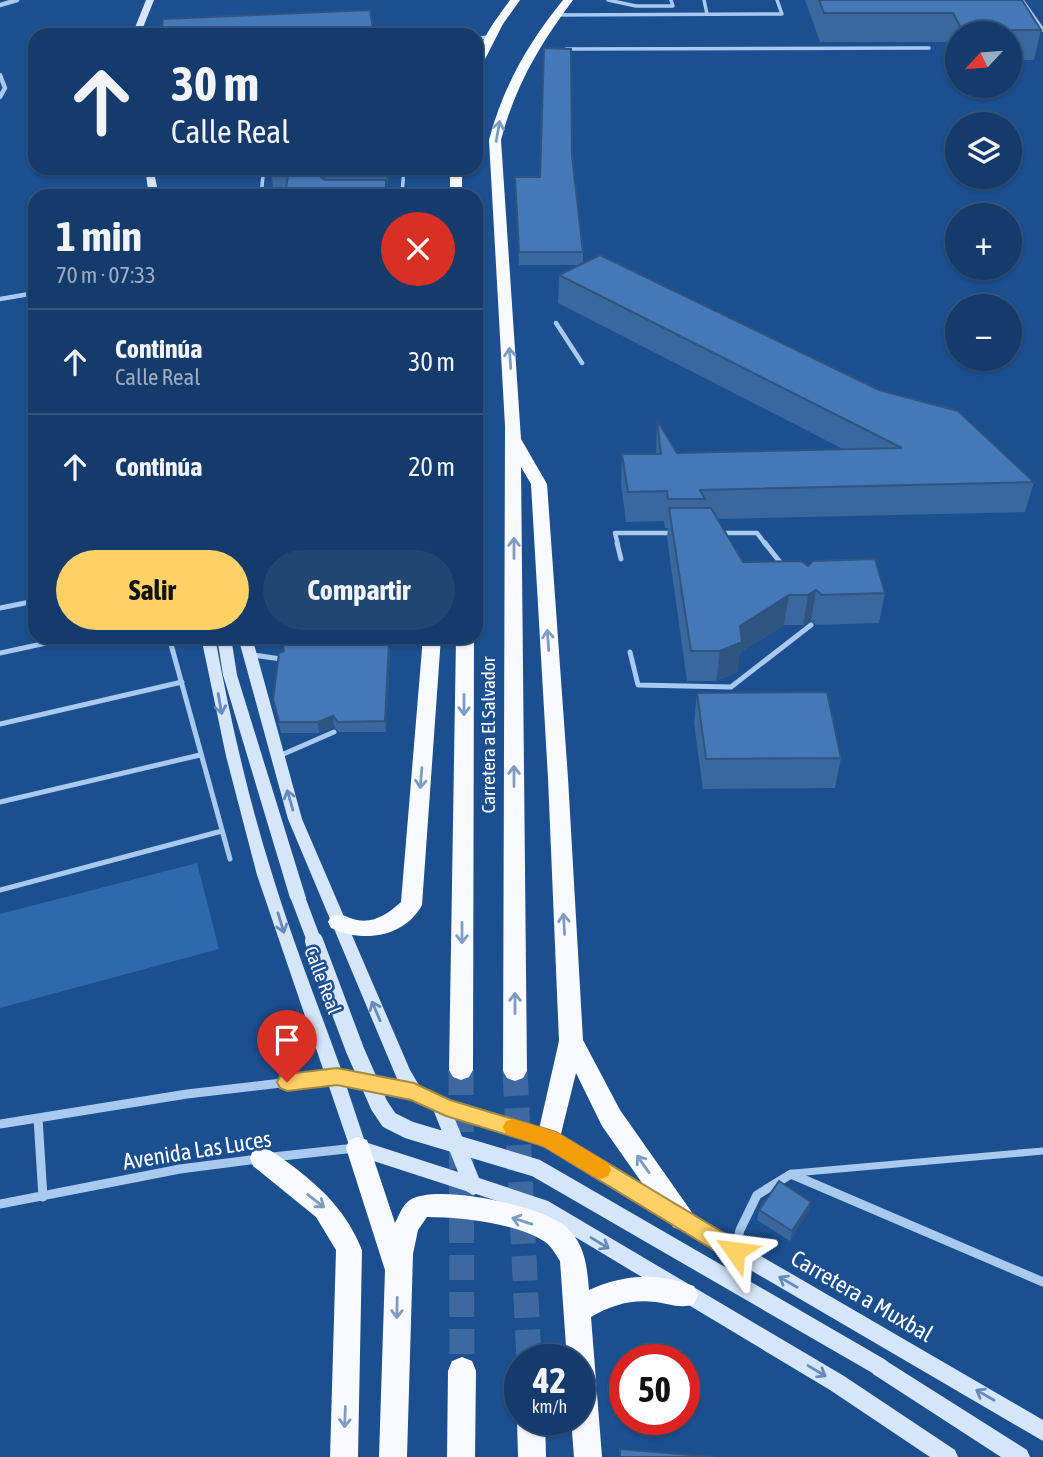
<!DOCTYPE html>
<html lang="es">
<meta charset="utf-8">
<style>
body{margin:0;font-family:"Asap Condensed",sans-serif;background:#214673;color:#f1f3f6;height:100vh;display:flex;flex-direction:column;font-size:26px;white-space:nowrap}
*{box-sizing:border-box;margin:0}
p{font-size:23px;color:#9dadc1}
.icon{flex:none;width:38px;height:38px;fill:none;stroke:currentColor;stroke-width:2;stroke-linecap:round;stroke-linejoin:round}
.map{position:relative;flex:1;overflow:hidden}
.sheet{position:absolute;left:28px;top:189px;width:455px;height:455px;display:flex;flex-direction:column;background:#143b6b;border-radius:21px;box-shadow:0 2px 5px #0004,0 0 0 2px #33557e}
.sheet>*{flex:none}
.top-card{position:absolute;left:28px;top:28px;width:455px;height:147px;border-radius:21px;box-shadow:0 2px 5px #0004,0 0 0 2px #33557e;background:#143b6b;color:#f1f3f6;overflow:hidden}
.needle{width:46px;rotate:244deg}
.fabs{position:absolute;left:945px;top:21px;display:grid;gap:14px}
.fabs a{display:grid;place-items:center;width:77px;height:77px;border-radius:50%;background:#143b6b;box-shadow:0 2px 5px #0004,0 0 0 2px #33557e;font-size:35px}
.speed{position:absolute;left:504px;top:1344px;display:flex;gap:14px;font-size:35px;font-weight:700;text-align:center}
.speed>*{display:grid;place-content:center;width:91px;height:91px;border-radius:50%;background:#143b6b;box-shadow:0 2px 5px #0004,0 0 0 2px #33557e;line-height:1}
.speed small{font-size:18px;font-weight:400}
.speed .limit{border:10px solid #d22;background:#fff;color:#111}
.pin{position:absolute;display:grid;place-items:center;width:60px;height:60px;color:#fff;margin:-72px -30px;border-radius:50% 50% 50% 0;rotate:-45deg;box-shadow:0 0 7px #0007}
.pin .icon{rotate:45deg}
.me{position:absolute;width:77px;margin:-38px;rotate:301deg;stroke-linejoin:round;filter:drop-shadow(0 0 5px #0008)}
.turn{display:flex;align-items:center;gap:24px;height:147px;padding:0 28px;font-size:32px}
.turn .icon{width:91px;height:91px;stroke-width:2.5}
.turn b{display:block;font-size:49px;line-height:60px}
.round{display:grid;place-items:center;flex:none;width:74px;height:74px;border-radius:37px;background:#214673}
.headline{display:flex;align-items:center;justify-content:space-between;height:119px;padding:0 28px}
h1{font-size:42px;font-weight:700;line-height:52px}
.primary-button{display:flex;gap:14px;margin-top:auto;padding:14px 28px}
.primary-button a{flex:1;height:80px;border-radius:42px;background:#ffd166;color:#111;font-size:28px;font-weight:700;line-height:80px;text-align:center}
.primary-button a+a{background:#214673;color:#f1f3f6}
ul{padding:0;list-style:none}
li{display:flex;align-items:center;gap:21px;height:105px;padding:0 28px;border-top:2px solid #33557e}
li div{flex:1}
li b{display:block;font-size:26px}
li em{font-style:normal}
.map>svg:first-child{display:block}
.green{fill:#2e69ad}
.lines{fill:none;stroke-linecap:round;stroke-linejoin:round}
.trunk-tunnel{stroke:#3d69a0;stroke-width:25;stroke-dasharray:25 12;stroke-linecap:butt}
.service-far3{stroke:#a9c9ee;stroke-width:3.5}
.service-far2{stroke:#a9c9ee;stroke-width:4.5}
.service-far1{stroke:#a9c9ee;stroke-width:5}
.service{stroke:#a9c9ee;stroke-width:7}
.minor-far1{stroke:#a9c9ee;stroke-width:4.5}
.minor{stroke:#a9c9ee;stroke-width:9}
.secondary{fill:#d6e6fa;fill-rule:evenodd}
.trunk{fill:#f8faff;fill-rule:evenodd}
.secondary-bridge-far1{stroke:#d6e6fa;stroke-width:14}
.secondary-bridge{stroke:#d6e6fa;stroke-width:18}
.wall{fill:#3a679d}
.shaded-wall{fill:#305480}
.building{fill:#4478b7;stroke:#305480;stroke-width:2}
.oneway{stroke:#7e9cc1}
.oneway2{stroke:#668bba}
.route{fill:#ffd166;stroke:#a68842;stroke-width:2}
.slow{fill:#f59e0b}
.labels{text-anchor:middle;stroke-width:5;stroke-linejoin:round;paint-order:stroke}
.street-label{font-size:19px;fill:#fff;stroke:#1b4f8f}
.near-street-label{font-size:23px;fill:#fff;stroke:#1b4f8f}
</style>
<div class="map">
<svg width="1043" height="1457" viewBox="0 0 1043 1457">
<rect width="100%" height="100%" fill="#1b4f8f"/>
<!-- green -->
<path class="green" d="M197,863L219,949L0,1008V914Z"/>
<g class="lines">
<!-- trunk-tunnel -->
<path class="trunk-tunnel" d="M461,1070L462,1371
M515,1071L529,1360"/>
<!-- service-far3 -->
<path class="service-far3" d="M608,0L636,6H673L671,0
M704,0L707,14
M1022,0L1043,30
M556,15L782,14L777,0
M476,38L491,37
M566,49L929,48
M383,195L411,196
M402,195L404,168
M261,196L263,176L285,168"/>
<!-- service-far2 -->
<path class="service-far2" d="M0,299L35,293
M556,323L582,363
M718,533H757L766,545
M618,545L615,533H673"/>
<!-- service-far1 -->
<path class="service-far1" d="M617,543L621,559
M765,543L783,566
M0,608L35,601
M169,637L230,859
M630,652L638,685L731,687L811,625
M0,653L74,637
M253,655L281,659
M0,724L182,682
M279,756L334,732
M0,802L200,755
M0,890L222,831"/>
<!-- service -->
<path class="service" d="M794,1173L1043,1151"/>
<!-- minor-far1 -->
<path class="minor-far1" d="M0,5L17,0
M0,75L5,88L0,97"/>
<!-- minor -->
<path class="minor" d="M38,1118L43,1197
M0,1124L187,1094L333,1077
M273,1157L355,1148
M0,1204L180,1169L258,1159
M735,1250L740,1230L757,1195L791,1174L1043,1282"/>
<!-- secondary -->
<path class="secondary" d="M146,0H154L140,35H132Z
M145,168H153L159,196H149Z
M201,637H215C230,718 248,798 273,877C293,942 318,1005 341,1069L398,1081L288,819L238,637H252L302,819L410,1070L420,1087L450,1100L555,1132L742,1245L1043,1420V1441L728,1257L544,1144L454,1117L479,1178L548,1201L844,1376L955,1450L958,1457H930L830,1390L537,1214L476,1194L473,1195L466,1191L352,1154L257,875L226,756ZM346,1085L411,1099L433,1109L458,1172L365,1142Z
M217,637H231L237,675L306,898L303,902L298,904L293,902L290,898L223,675Z
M880,1357L1027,1450L1030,1457H1001L873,1374L870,1367L873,1360Z"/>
<!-- trunk -->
<path class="trunk" d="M510,0H520L503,24L481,67L476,70C476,44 495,21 510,0Z
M563,0H573C540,44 515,86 501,140L521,439L547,484L568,778L583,1040L620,1110L691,1211L695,1219L691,1227L682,1231L673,1227L602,1126L576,1073L558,1146L549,1149L540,1146L537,1138L559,1041L548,778L531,484L521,467L527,1071L523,1078L515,1081L507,1078L503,1071L505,426L489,140C503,87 528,43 563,0Z
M450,168H462V196H450Z
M423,637H441L422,905C404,938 362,943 331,928L328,922L331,916C341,913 344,916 353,919C372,925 388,914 401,902Z
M456,637H474L473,1070L469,1077L461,1080L453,1077L449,1070Z
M358,1137L367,1140L370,1148L395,1223C399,1216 402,1205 410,1200C436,1183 542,1206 565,1226C585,1243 587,1266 589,1290C623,1274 659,1272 694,1286L698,1295L694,1304C681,1309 670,1304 656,1302C632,1299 611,1305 591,1317L602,1457H574L571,1419H579V1360H567L560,1261C555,1253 550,1244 542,1240C514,1223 459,1217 427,1217L418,1230L413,1254L407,1457H379L385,1270L346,1148L349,1140Z
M262,1147C274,1151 284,1160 294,1167C325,1191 347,1213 362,1250L358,1457H330L336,1250L316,1217L253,1166L250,1158L253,1150Z
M462,1357L472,1361L476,1371L475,1457H447L448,1371L452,1361Z
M520,1412V1419H545L546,1457H518L517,1419Z"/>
<!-- secondary-bridge-far1 -->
<path class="secondary-bridge-far1" d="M298,898L315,943"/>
<!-- secondary-bridge -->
<path class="secondary-bridge" d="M314,941L355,1050L379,1105L389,1120L409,1130L536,1168L880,1367"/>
</g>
<!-- wall -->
<path class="wall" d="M805,0H1022L1041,30L1034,60H1010V33H957V60H956L947,42H820Z
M572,156L583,252V263L1034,482L1025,512L717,519L743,562L808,566L885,593L879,623L816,625L811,620L803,625H784L740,653L737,672L716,681H687L667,538L668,528H665L664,521L626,522L621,484L622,454H656L657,420L677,453L843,449L558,303L559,275L580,265H519L515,177H540Z
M271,168H388L387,196H285L286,188H273Z
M389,643L390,654L386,732H339L334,727L319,733H281L273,699Z
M697,693L841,758L835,788L703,789L694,723Z
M811,1202L808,1212L790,1241L757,1220L759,1210Z"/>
<!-- shaded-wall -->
<path class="shaded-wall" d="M387,168H388V192Z
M325,172L327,192L321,177Z
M816,590L811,620L803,625L808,595Z
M789,595L784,625L740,653L737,672L716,681L720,651L740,626Z
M389,643L390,654L386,732L385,721Z
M333,716L334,727L319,733L318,722Z
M811,1202L808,1212L790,1241L792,1231Z"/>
<!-- building -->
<path class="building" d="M819,0H1022L1041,30H962L953,13H824Z
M370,10L374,35H161L163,19Z
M544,48L571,49L572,156L583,252H519L515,177H540Z
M289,168H387V172H325L321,177L325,180H386V196H285Z
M600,255L879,390L958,411L1034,482L700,490L705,499H668L667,491L628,492L622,454H661L657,420L677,453L902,448L559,275Z
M669,508H711L743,562L801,561L808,566L813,561L875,559L885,593L822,595L816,590L808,595H789L740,626L742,642L720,651H691Z
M389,643L385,721L338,722L333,716L318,722H279L273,699L279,653L284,651L283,645Z
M827,692L841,758L706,759L697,693Z
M779,1181L811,1202L792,1231L759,1210Z
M620,1449L714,1457H620Z"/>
<!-- one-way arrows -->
<defs><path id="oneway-shaft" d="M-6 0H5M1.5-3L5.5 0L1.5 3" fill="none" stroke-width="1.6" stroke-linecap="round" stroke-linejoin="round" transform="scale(1.75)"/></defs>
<g class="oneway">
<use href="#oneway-shaft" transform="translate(498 131) rotate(-80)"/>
<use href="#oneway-shaft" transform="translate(510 358) rotate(-94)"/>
<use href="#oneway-shaft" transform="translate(514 548) rotate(-90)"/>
<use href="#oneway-shaft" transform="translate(548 640) rotate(-94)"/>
<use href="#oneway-shaft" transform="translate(464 705) rotate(90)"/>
<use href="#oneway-shaft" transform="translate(514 776) rotate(-90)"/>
<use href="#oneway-shaft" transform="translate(421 778) rotate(95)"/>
<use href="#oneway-shaft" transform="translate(564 924) rotate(-93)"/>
<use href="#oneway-shaft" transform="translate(462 933) rotate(90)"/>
<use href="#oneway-shaft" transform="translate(515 1003) rotate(-90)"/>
<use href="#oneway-shaft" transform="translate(643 1164) rotate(-125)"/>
<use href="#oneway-shaft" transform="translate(316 1201) rotate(38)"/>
<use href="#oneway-shaft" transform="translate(522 1221) rotate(-163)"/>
<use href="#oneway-shaft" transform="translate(397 1308) rotate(91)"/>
<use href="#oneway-shaft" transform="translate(345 1417) rotate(92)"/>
</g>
<g class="oneway2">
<use href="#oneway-shaft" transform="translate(220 704) rotate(80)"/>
<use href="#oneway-shaft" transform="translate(290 800) rotate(-106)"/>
<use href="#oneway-shaft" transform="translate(281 923) rotate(73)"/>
<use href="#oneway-shaft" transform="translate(376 1011) rotate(-113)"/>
<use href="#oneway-shaft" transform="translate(600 1243) rotate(31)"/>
<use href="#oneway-shaft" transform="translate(788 1282) rotate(-150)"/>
<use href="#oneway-shaft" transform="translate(817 1371) rotate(31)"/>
<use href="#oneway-shaft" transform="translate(985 1395) rotate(-150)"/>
</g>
<!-- route -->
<path class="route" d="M337,1068L414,1083L450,1100L556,1132L742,1244L745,1251L742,1258L735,1261L727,1258L543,1146L446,1116L411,1100L337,1085L287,1091L280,1088L277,1082L280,1076L287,1074Z"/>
<!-- slow -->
<path class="slow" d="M513,1119L556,1132L608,1163L611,1170L608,1176L601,1179L593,1176L543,1146L506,1134L503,1127L506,1121Z"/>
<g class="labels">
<!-- street labels -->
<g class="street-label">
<text transform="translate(488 735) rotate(-90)" y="7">Carretera a El Salvador</text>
<text transform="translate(323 980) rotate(69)" y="7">Calle Real</text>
</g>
<!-- near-street labels -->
<g class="near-street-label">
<text transform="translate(197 1150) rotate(-9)" y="8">Avenida Las Luces</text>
<text transform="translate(862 1296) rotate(30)" y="8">Carretera a Muxbal</text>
</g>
</g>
</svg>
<div class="fabs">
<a><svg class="needle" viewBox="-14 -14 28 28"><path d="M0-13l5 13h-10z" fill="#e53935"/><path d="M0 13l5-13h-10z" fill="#9dadc1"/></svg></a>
<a><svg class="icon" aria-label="layers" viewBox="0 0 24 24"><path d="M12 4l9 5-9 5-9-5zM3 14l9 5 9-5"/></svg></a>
<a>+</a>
<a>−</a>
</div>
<div class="speed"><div>42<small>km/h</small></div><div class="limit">50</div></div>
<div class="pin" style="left:287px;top:1082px;background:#d93025"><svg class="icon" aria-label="arrive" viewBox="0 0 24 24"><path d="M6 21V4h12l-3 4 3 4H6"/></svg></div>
<svg class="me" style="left:735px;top:1251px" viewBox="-20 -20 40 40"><path d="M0-17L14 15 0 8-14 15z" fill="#ffd166" stroke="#fff" stroke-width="4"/></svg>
<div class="top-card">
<div class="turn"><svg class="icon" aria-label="ahead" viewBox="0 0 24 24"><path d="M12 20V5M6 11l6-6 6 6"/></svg><div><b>30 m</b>Calle Real</div></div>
</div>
<section class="sheet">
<div class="headline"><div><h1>1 min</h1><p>70 m · 07:33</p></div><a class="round" style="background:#d93025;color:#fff"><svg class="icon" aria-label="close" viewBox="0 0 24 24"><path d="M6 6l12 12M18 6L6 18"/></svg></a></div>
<ul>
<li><svg class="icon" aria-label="ahead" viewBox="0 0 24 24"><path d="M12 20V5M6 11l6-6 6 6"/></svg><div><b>Continúa</b><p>Calle Real</p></div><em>30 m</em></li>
<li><svg class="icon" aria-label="ahead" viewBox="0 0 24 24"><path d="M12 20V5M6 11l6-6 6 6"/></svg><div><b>Continúa</b></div><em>20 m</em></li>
</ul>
<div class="primary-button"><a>Salir</a><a>Compartir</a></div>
</section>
</div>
